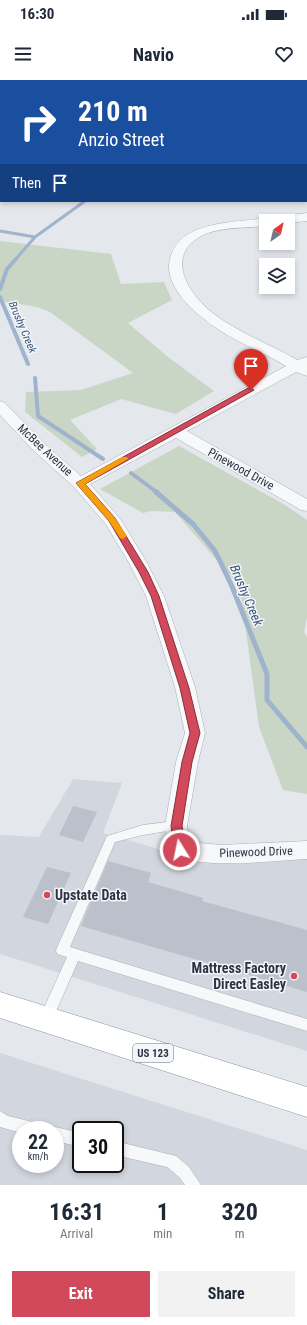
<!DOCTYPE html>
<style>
body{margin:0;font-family:"Roboto Condensed",sans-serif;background:#f2f2f3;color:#1f2937;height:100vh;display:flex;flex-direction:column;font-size:15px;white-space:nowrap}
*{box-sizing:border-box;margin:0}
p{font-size:13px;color:#747a83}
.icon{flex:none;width:22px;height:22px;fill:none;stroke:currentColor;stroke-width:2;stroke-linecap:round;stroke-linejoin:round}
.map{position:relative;height:1105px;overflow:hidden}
.panel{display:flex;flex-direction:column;background:#fff;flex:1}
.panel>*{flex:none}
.guide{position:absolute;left:0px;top:0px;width:307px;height:122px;box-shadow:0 2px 6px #0003;background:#1a4fa0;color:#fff;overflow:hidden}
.needle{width:26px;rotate:34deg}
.buttons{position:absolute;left:259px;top:134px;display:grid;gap:8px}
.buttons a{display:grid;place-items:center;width:36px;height:36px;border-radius:0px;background:#fff;box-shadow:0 2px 6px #0003;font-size:20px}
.speed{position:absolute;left:12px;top:1041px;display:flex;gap:8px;font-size:20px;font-weight:700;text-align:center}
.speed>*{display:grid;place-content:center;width:52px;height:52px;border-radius:50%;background:#fff;box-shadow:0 2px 6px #0003;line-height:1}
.speed small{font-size:10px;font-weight:400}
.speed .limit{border:2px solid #111;border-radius:6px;background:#fff;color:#111}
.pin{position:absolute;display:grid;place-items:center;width:34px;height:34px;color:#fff;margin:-41px -17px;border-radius:50% 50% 50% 0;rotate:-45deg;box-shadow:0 0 4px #0007}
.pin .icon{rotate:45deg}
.me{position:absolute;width:44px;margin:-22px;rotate:350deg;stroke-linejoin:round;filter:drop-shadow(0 0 3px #0008)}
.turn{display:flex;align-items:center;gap:14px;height:84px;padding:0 12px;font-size:18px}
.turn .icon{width:52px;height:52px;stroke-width:2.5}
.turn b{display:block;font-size:28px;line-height:34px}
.then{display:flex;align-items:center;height:38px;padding:0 12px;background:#0003;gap:8px;font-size:15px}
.eta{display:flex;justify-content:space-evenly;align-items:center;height:68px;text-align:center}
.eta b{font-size:24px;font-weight:700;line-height:28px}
.primary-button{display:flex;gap:8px;margin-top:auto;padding:8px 12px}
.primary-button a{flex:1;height:46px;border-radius:0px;background:#d1495b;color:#fff;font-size:16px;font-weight:700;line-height:46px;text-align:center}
.primary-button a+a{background:#f2f2f3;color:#1f2937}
.status{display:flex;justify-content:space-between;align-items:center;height:28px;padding:0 20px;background:#fff;direction:ltr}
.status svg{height:11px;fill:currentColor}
header{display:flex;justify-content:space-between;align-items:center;height:52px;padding:0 12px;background:#fff;font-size:18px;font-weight:700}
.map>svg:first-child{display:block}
.built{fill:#d2d6de;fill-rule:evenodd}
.green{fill:#c9d6c5}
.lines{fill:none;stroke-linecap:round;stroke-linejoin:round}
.stream-far2{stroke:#9fb4cc;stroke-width:3}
.stream-far1{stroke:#9fb4cc;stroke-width:4}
.stream{stroke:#9fb4cc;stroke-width:5}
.building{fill:#bbc0ca}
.service-casing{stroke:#a9aeb7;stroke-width:1}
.minor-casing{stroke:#a9aeb7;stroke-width:1}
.trunk-casing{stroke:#8b94a3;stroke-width:1}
.service{fill:#f7f8fa;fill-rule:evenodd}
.minor{fill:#f7f8fa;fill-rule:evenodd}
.trunk{fill:#fff;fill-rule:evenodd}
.route{fill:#d1495b;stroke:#882f3b}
.slow{fill:#f59e0b}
.poi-dot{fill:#d1495b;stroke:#f4f6f9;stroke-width:1.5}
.labels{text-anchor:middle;stroke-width:3;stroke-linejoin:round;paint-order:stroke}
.far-water-label{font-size:11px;font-style:italic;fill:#34527a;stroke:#f4f6f9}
.shield{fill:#f4f6f9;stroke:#676e7b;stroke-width:1}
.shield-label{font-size:11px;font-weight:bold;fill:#2b3445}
.street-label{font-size:12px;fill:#2b3445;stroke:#f4f6f9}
.water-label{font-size:13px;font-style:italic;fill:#34527a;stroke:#f4f6f9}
.near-poi-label{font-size:14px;font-weight:bold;fill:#2b3445;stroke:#f4f6f9;text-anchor:start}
</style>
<div class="status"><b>16:30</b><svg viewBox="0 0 49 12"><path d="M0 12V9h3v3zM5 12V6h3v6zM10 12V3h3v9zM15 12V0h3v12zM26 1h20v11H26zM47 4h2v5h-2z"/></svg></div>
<header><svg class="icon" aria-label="menu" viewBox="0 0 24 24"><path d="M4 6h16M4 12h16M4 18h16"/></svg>Navio<svg class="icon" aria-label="heart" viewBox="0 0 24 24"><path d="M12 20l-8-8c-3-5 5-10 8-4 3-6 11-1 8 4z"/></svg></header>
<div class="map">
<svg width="307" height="1105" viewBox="0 0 307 1105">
<rect width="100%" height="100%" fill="#e4e7ec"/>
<!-- built -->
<path class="built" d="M73,699L122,703L103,753L197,780L307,776V971L0,874V755L39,757Z
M0,973L307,1070V1105H0ZM21,1050H55V1084H21ZM81,1050H115V1084H81Z"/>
<!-- green -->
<path class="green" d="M0,161L111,174L121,204L164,202L172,220L128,243L168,277L214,311L176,334L121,319L70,340L97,369L82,377L25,332L26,312L81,310L133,293L50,232L37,227L0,221Z
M179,366L285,425L307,440V537L304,552L307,557V714L283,710L259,647L240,507L175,432L151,431L143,433L100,409Z"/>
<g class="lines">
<!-- stream-far2 -->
<path class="stream-far2" d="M0,151L35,157
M15,180L35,157L85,121"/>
<!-- stream-far1 -->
<path class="stream-far1" d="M0,209L7,189L16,179
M0,217L28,284
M35,298L38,336L103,379
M131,393L158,413"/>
<!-- stream -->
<path class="stream" d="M156,412L193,444L215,471L231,504L267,594V620L307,667"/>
</g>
<!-- building -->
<path class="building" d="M73,726L97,732L83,762L59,755Z
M108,781L151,793L148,802L203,818L202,821L307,850V912L81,846Z
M47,787L71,793L48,844L23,837Z"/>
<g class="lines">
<!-- service casing -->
<g class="service-casing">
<path id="service" d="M126,0H132V1H126Z
M0,109H1V113H0Z
M176,741L180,743L182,746L180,749L143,755L115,762L70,867L307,939V951L78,881L51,943L46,945L41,943L39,939L67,877L57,874L56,870L107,756L143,745Z
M0,1031L8,1036L45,1045L47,1050H21V1053L0,1047Z
M55,1047L81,1053V1067L55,1061V1050H50Z
M115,1061L176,1076L189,1087L201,1105H185L179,1097L167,1087L115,1075Z"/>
</g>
<!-- minor casing -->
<g class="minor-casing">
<path id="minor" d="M170,0H180L181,1H171Z
M306,66H307V73H306Z
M307,133V141L288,143V141H266V146C247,148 226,147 208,153C162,171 186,213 214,234C239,253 270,264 297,280L307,277V296L296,292L187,351L307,419V431L301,430L176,358L90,404L121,440L146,481L164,516L195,607L205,653L198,682L187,746L190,762L221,765L307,761V779C267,781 210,789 172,776L169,770L165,746L176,682L185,653L175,607L146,516L128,481L105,443L74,407L34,371L0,335V321L5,323L46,365L81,396L286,286C259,270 228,259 204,239C188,227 168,206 169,185C173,142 228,143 259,139C275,137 291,135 307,133Z"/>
</g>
<!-- trunk casing -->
<g class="trunk-casing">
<path id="trunk" d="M0,912L307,1007V1037L0,938Z"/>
</g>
<!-- service -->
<use href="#service" class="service"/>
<!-- minor -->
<use href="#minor" class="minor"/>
<!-- trunk -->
<use href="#trunk" class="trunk"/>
</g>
<!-- route -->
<path class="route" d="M248,308H251L254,310L85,404L115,438L148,492L159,516L189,608L200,653L192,682L182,746L186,770L184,773L180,774L177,773L175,770L171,746L182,682L190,653L180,608L151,516L139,492L109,441L76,403Z"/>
<!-- slow -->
<path class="slow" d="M122,377H127L128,379L85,404L115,438L127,456L123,459L120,458L109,441L76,403Z"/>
<!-- markers -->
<g class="poi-dot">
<circle cx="47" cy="815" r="4"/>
<circle cx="294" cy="896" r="4"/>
</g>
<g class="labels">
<!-- far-water labels -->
<g class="far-water-label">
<text transform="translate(23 247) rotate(67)" y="4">Brushy Creek</text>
</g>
<!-- shield labels -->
<rect class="shield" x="133" y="964" width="40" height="18" rx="3"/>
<g class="shield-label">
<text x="153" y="977">US 123</text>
</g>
<!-- street labels -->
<g class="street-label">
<text transform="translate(45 370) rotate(43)" y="4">McBee Avenue</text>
<text transform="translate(241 389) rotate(29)" y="4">Pinewood Drive</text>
<text transform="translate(256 772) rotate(-2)" y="4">Pinewood Drive</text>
</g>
<!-- water labels -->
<g class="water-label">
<text transform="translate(247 515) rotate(67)" y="5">Brushy Creek</text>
</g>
<!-- near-poi labels -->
<g class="near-poi-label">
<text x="55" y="820">Upstate Data</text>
<text x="286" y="893" text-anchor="end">Mattress Factory<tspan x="286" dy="16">Direct Easley</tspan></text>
</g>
</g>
</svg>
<div class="buttons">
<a><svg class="needle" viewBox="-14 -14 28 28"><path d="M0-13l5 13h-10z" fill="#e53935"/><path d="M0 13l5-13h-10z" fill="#747a83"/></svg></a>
<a><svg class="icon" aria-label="layers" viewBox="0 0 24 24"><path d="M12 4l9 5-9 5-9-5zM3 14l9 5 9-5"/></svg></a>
</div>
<div class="speed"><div>22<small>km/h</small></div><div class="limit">30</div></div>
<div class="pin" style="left:251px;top:310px;background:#d93025"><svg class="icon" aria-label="arrive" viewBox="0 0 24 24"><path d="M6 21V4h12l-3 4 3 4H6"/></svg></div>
<svg class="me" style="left:180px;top:770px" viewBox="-20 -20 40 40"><circle r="17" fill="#d1495b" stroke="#fff" stroke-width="3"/><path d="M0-11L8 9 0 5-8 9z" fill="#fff"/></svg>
<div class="guide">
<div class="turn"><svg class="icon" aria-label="right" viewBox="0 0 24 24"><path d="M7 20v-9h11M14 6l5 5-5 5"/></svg><div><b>210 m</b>Anzio Street</div></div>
<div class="then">Then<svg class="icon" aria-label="arrive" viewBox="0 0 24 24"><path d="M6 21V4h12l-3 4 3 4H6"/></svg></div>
</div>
</div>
<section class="panel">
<div class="eta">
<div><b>16:31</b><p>Arrival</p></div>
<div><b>1</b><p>min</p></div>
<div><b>320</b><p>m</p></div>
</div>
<div class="primary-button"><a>Exit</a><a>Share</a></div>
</section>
